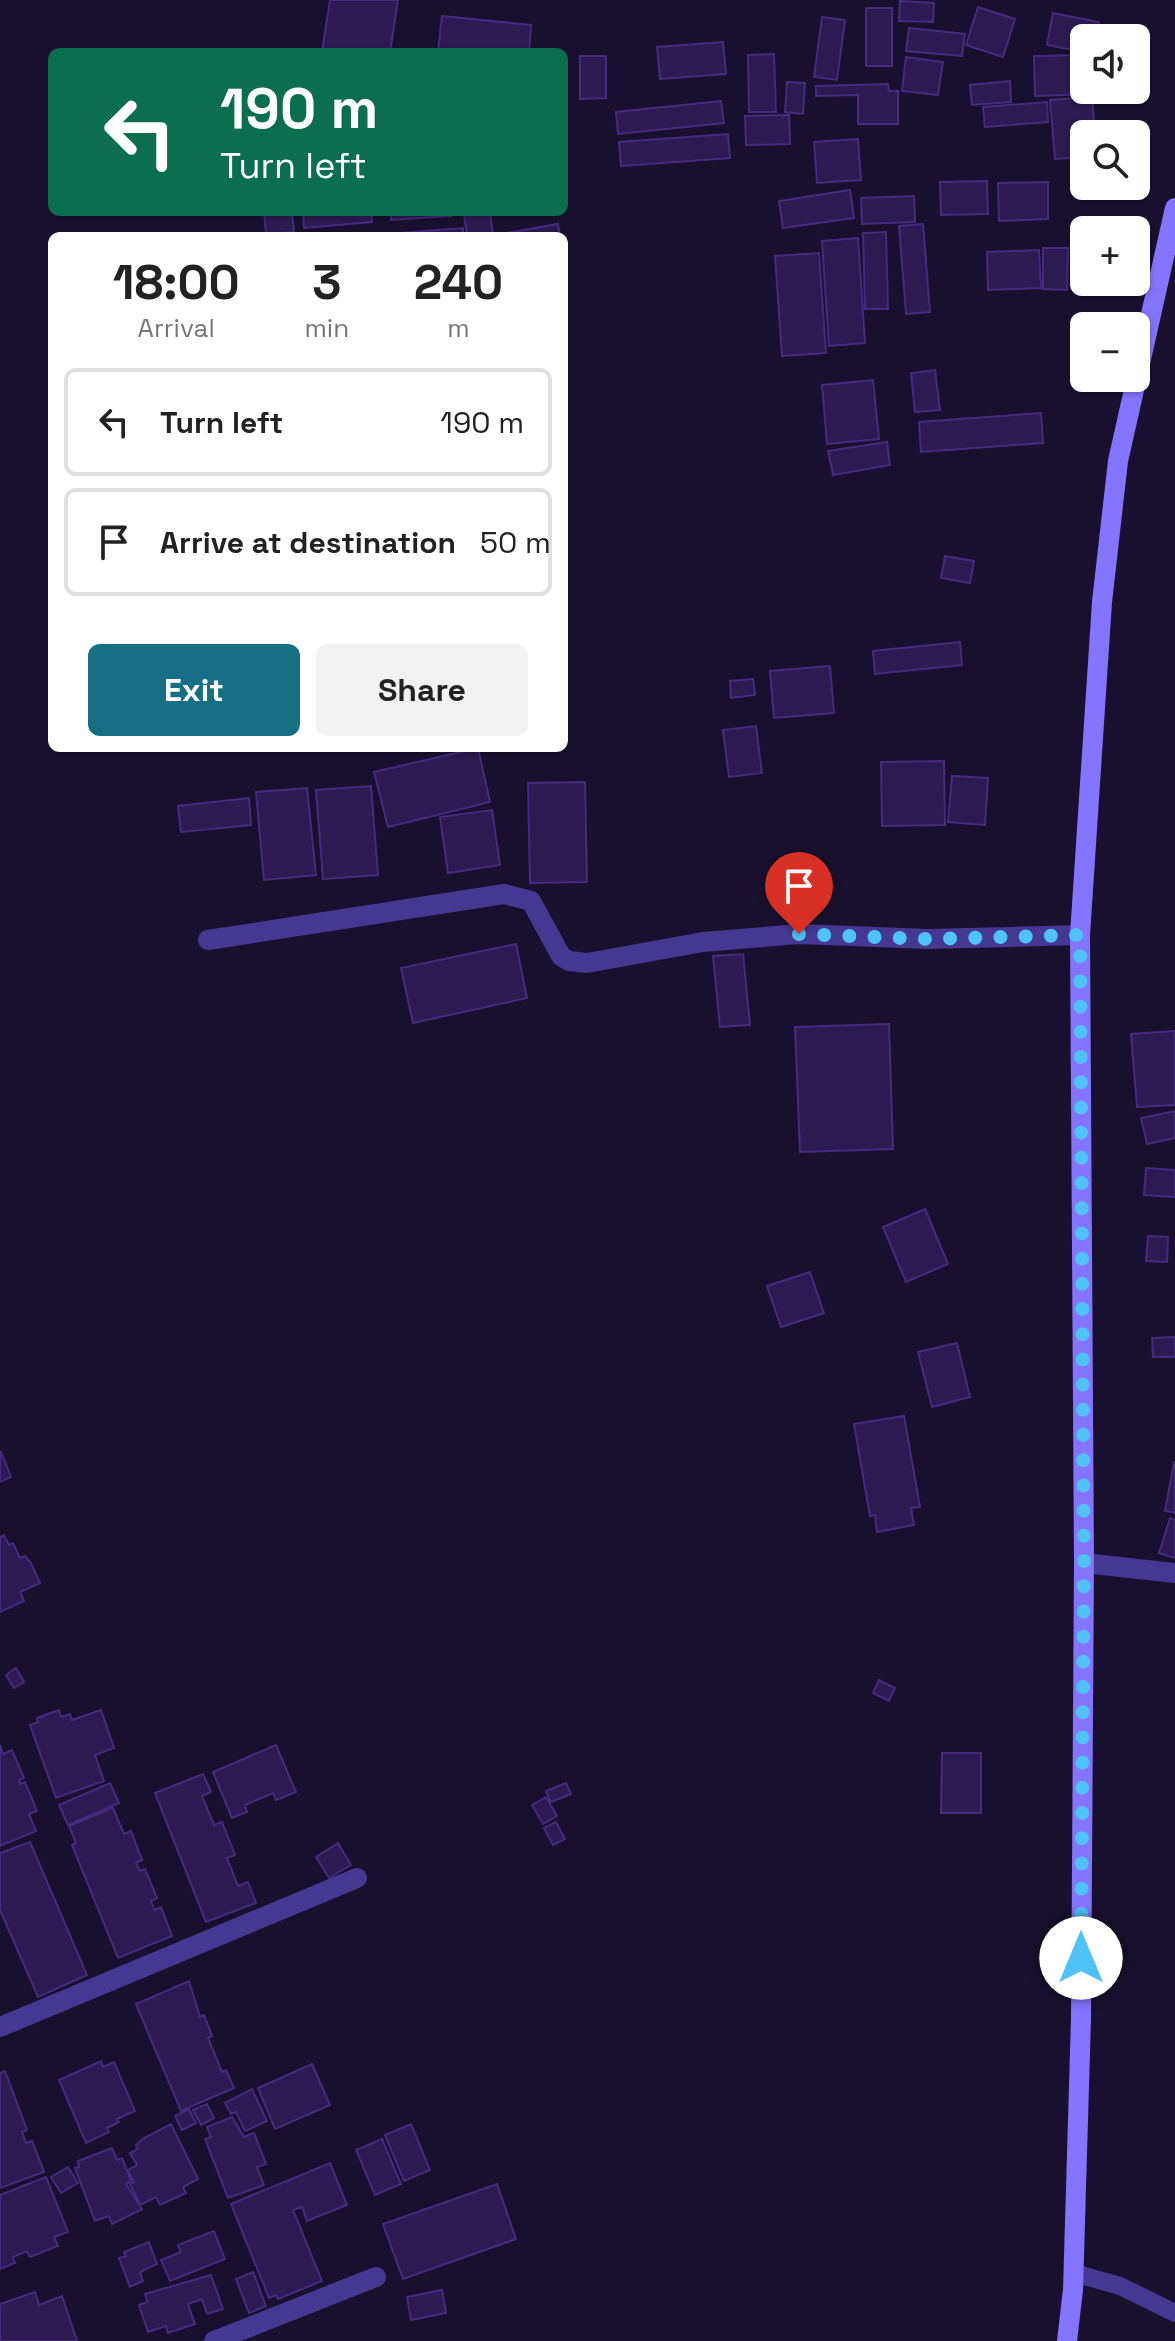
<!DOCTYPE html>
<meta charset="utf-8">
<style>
body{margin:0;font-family:"Space Grotesk",sans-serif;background:#f2f2f2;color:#222;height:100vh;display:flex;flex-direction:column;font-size:30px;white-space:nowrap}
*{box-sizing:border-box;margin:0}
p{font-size:26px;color:#767676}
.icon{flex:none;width:44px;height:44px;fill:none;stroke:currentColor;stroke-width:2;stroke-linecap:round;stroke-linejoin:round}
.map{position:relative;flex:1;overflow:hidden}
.drawer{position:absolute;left:48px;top:232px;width:520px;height:520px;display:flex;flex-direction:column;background:#fff;border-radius:12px;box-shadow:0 2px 6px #0004}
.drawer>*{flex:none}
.top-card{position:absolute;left:48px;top:48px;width:520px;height:168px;border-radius:12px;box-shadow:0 2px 6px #0004;background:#0b6e4f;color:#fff;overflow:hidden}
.tools{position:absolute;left:1070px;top:24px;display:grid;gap:16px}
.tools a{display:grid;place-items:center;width:80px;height:80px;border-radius:12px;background:#fff;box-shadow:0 2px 6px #0004;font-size:40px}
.pin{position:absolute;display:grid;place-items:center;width:68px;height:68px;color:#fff;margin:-82px -34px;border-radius:50% 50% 50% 0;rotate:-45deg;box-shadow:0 0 8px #0007}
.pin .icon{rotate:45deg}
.me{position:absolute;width:88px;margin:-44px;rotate:0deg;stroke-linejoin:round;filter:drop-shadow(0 0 6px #0008)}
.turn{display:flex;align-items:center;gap:28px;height:168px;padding:0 40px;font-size:36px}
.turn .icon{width:104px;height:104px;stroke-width:2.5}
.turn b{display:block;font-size:56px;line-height:68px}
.eta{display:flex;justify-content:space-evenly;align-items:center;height:136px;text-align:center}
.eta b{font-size:48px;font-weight:800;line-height:56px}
.button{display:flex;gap:16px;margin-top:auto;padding:16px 40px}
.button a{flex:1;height:92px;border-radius:12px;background:#176f85;color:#fff;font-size:32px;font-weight:800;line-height:92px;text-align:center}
.button a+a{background:#f2f2f2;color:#222}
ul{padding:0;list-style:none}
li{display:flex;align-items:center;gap:24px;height:108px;margin:0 16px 12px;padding:0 24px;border:4px solid #e0e0e0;border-radius:12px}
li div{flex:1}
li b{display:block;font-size:30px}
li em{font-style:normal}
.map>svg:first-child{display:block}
.building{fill:#2b1b51;stroke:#442b7e;stroke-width:2}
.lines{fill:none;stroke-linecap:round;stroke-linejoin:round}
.lane{stroke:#443890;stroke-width:18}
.street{stroke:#443890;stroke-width:20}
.secondary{stroke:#8574ff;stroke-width:20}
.route{stroke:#4fc3f7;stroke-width:14;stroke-dasharray:0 25.2}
</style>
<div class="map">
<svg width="1175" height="2341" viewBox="0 0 1175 2341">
<rect width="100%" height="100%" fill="#18102e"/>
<!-- building -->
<path class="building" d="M330,0H398L390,52H322Z
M900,1L934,3L933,22L899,21Z
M978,7L1015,19L1003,57L966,45Z
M866,8H892V66H866Z
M1053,13L1099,22L1096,38H1084V52L1047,45Z
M442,16L531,25L529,52H438Z
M822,17L845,20L837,80L814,77Z
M909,28L965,34L962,56L906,51Z
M723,42L726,74L660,79L657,47Z
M774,54L776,112H749L748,55Z
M1084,55V90H1096V94L1035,96L1034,56Z
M580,56H606V98L580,99Z
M906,57L943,62L938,95L902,91Z
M1010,81L1011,102L972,105L970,85Z
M787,82L805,83L803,114L785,112Z
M888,84L889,91H898V124H858V95L816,96V86Z
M1092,97L1095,134H1084V157L1055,159L1050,100Z
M721,101L724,123L618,134L616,112Z
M1047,102L1048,122L985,127L983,107Z
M789,115L790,144L746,145L745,116Z
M728,134L730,158L621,166L619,142Z
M858,139L861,180L817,183L814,142Z
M987,181L988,214L941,215L940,182Z
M1048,182V219L999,221L998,183Z
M850,190L854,218L783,228L779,201Z
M914,196L915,222L862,224L861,198Z
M264,212H292L294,232L266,234Z
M303,212H371L372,222L304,228Z
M391,212H451V216L391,220Z
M490,212L493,236H467L464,213Z
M558,224L560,236H495V235Z
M923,224L930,312L906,314L899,226Z
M463,228V236H401L400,233Z
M886,232L888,309H865L863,233Z
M858,238L865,343L829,346L822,241Z
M1043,248H1068L1067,290L1043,289Z
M1039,250L1041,288L988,290L987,252Z
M819,253L826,353L782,356L775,256Z
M935,370L940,410L915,412L911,373Z
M873,380L879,439L827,444L822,385Z
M1041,413L1043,443L921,452L919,422Z
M887,442L890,465L833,475L828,451Z
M945,556L974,561L970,583L941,578Z
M960,642L962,665L875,674L873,651Z
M830,666L834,713L774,718L770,671Z
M753,679L755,695L731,698L730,681Z
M756,726L762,773L729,777L723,730Z
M478,748L490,802L388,827L374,772Z
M944,761L945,825L882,826L881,762Z
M952,776L988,778L985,825L948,822Z
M585,782L587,882L530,883L528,783Z
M371,786L378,875L323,879L316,790Z
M307,788L316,875L264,880L256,792Z
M249,798L251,825L181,832L178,806Z
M492,810L500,865L448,873L440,817Z
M516,944L527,998L413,1023L401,968Z
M743,954L750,1025L720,1027L713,956Z
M889,1024L893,1149L800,1152L795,1027Z
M1175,1031V1105L1137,1107L1131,1034Z
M1175,1111V1138L1147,1144L1141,1118Z
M1146,1168L1175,1170V1197L1144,1195Z
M925,1209L948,1264L906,1282L883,1227Z
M1148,1236L1168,1237L1167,1262L1146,1261Z
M810,1272L824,1313L781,1327L767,1286Z
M1175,1337V1357H1153L1152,1338Z
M957,1343L970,1397L932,1407L918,1352Z
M904,1416L920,1507L911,1508L914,1525L877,1532L875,1515L870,1516L854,1424Z
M1,1452L11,1477L0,1482V1453Z
M1174,1462H1175V1513L1165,1511Z
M1170,1518L1175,1520V1558L1159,1553Z
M4,1535L9,1545L13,1543L20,1558L25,1556L31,1563L40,1583L20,1592L24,1601L0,1612V1537Z
M16,1668L24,1682L14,1688L6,1675Z
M879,1680L895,1688L889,1701L873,1693Z
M59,1710L61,1717L70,1714L72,1720L101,1710L114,1748L95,1755L104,1781L56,1798L30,1725L38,1722L37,1718Z
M0,1745L3,1754L12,1750L24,1778L19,1780L20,1784L25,1782L37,1811L29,1814L36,1831L0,1846Z
M276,1745L296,1792L276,1800L273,1793L245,1805L247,1812L232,1818L213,1772Z
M942,1753H981V1813H941Z
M203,1774L211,1792L202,1796L214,1825L222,1822L235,1855L227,1858L238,1886L248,1882L256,1903L206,1922L155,1793Z
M110,1783L119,1803L68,1825L59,1805Z
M566,1783L571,1794L551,1802L546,1791Z
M546,1797L557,1816L543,1824L532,1805Z
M113,1808L124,1834L131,1831L142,1860L136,1863L140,1871L145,1869L157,1898L151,1901L154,1910L161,1907L172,1936L118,1958L72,1845L76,1843L69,1826Z
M556,1822L565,1839L553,1845L544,1828Z
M30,1842L87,1975L38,1997L0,1910V1853Z
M338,1843L351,1865L329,1878L316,1857Z
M189,1981L200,2017L204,2015L212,2036L208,2038L222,2072L226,2070L234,2088L181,2111L136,2004Z
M101,2061L103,2067L114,2062L135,2111L117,2119L119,2122L107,2128L109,2132L86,2143L59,2080Z
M312,2064L330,2105L275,2129L258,2088Z
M5,2071L27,2130L22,2132L26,2143L32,2141L44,2172L0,2188V2073Z
M252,2089L267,2121L245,2131L236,2112L231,2114L225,2103Z
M207,2104L214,2118L201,2125L193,2110Z
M189,2109L196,2123L182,2130L175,2116Z
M232,2117L244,2137L254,2133L266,2164L257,2167L264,2185L228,2198L205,2139L211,2137L207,2127Z
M171,2124L198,2179L183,2187L186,2193L160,2205L156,2197L140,2205L130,2184L134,2182L128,2170L137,2165L130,2153L138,2149L136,2145L144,2138Z
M411,2124L430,2170L404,2181L385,2135Z
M382,2139L401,2184L375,2195L356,2150Z
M112,2148L117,2160L122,2158L131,2181L126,2184L142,2209L112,2224L109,2216L95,2221L75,2168L79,2167L78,2161Z
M330,2163L347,2205L307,2221L302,2207L293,2210L322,2281L278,2299L276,2295L269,2298L231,2204Z
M68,2167L78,2183L61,2193L51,2177Z
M46,2177L68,2232L54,2237L58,2246L30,2257L27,2251L13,2257L15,2263L0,2269V2195Z
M497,2184L516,2239L403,2279L383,2224Z
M214,2231L225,2259L170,2281L161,2260L181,2252L178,2245Z
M149,2242L157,2264L144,2270L140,2273L143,2281L130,2287L119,2258L126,2256L124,2252Z
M253,2272L266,2306L249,2313L236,2279Z
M211,2275L223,2309L207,2314L202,2299L188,2304L195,2324L168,2333L166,2326L148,2332L139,2305L148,2302L145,2294Z
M442,2290L446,2313L411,2320L407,2297Z
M35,2292L39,2305L62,2296L77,2341H0V2304Z"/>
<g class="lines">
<!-- lane -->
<path class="lane" d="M1074,2273L1120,2286L1175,2313"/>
<!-- street -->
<path class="street" d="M208,940L504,894L531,901L561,956L569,961L587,963L703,942L799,934L928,939L1080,935
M1084,1563L1175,1573
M0,2027L357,1878
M214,2341L376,2277"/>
<!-- secondary -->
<path class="secondary" d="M1067,2341L1073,2290L1081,2018L1084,1563L1080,935L1102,602L1118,461L1175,208"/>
</g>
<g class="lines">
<!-- route -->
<path class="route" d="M799,934L928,939L1080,935L1084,1563L1081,1958"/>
</g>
</svg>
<div class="tools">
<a><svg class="icon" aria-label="sound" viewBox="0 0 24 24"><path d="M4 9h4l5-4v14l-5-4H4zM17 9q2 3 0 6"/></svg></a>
<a><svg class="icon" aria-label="search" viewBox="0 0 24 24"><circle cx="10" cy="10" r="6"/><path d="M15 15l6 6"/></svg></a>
<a>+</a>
<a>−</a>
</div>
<div class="pin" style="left:799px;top:934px;background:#d93025"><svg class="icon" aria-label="arrive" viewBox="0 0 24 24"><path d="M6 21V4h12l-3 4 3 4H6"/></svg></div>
<svg class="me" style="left:1081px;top:1958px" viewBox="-20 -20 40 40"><circle r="19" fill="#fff"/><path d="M0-13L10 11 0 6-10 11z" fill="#4fc3f7"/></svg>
<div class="top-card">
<div class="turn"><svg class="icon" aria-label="left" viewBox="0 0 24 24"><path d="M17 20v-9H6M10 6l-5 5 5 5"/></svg><div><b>190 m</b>Turn left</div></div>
</div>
<section class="drawer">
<div class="eta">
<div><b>18:00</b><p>Arrival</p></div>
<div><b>3</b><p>min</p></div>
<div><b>240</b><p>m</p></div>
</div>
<ul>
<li><svg class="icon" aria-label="left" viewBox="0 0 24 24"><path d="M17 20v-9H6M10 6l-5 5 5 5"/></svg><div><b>Turn left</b></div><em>190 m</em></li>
<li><svg class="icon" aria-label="arrive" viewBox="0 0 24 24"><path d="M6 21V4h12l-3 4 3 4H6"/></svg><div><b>Arrive at destination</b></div><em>50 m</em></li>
</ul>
<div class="button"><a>Exit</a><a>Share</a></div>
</section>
</div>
